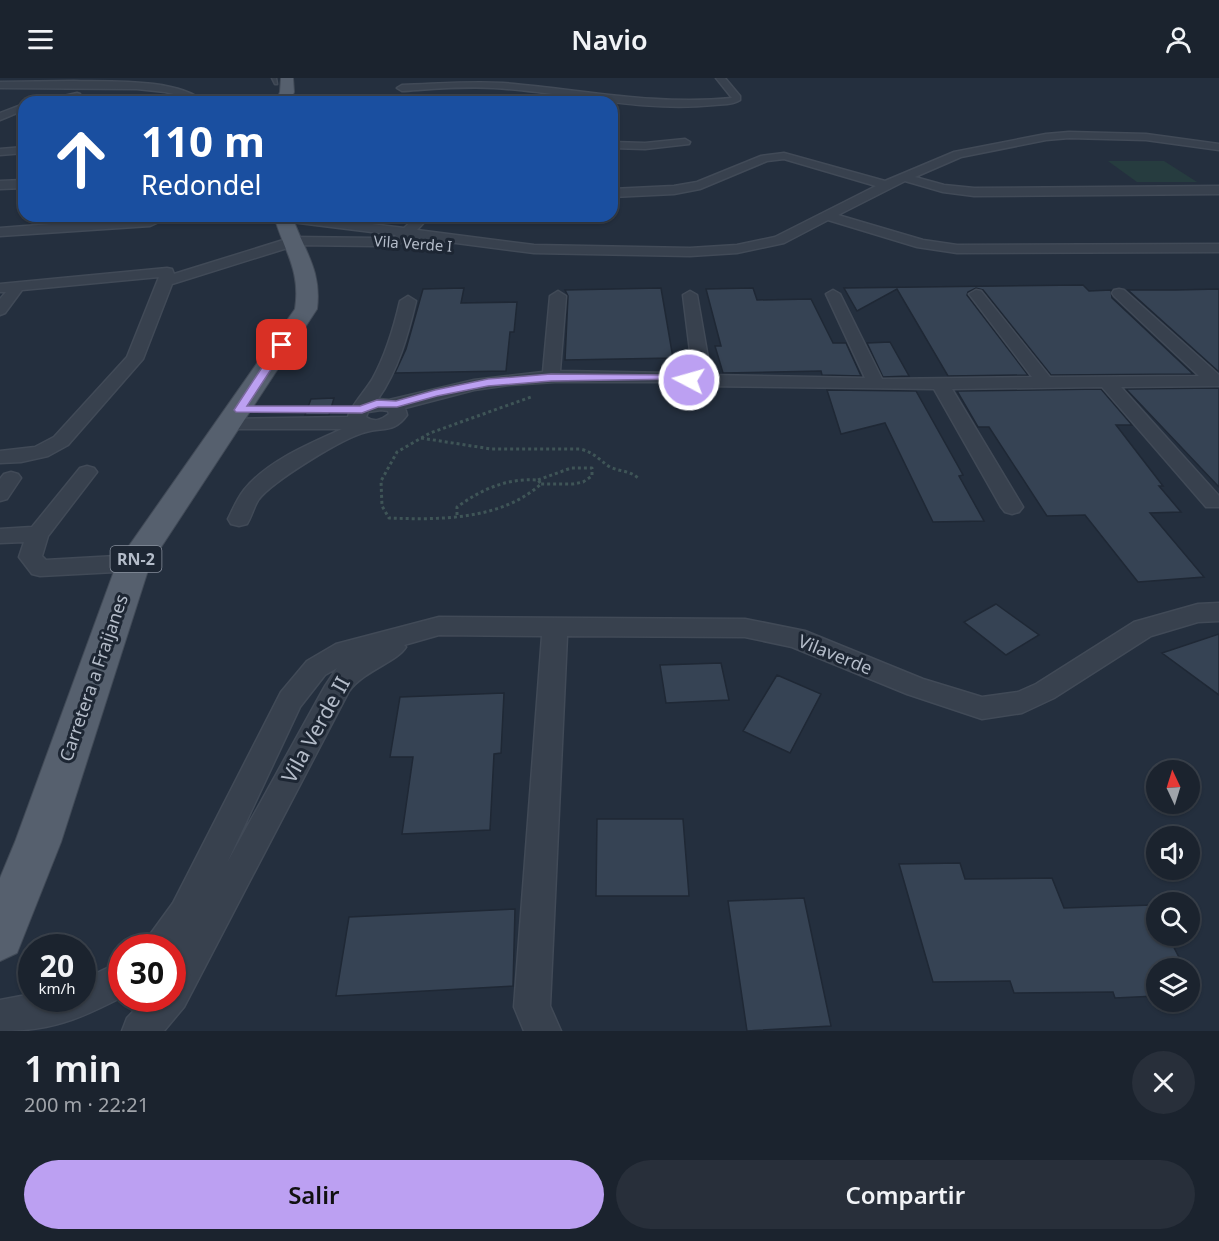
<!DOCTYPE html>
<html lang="es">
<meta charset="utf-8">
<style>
body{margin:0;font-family:"Noto Sans",sans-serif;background:#282f3a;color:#f1f3f6;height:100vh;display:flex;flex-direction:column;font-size:22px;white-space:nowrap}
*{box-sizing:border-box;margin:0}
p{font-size:20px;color:#a0a4aa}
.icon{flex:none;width:33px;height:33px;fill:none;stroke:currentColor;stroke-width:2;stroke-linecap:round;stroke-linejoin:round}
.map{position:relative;height:953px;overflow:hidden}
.sheet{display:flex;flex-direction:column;background:#1b232e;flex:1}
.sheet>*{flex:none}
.hud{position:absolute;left:18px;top:18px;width:600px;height:126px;border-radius:18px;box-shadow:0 2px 4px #0004,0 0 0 2px #39404a;background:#1a4fa0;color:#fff;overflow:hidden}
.needle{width:39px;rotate:356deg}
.fabs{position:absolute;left:1146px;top:682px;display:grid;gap:12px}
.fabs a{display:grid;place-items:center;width:54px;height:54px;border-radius:50%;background:#1b232e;box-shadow:0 2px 4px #0004,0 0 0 2px #39404a;font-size:30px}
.speed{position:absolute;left:18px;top:856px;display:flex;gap:12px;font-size:30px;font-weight:700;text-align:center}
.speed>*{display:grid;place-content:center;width:78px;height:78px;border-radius:50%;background:#1b232e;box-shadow:0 2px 4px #0004,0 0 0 2px #39404a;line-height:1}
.speed small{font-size:15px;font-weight:400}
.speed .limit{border:9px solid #d22;background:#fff;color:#111}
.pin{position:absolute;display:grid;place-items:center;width:51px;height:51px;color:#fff;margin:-26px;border-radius:12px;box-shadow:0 3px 9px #0006}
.me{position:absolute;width:66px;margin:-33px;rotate:276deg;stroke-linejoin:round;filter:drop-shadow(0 0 4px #0008)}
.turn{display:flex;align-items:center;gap:21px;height:126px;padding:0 24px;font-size:27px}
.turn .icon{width:78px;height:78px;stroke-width:2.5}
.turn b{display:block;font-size:42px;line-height:51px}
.round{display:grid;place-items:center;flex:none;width:63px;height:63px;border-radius:32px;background:#282f3a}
.summary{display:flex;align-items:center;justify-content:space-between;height:102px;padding:0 24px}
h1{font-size:36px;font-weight:600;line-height:45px}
.primary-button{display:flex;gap:12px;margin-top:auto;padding:12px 24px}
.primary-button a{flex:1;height:69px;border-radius:36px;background:#bca0f2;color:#111;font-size:24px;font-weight:600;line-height:69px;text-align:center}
.primary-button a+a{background:#282f3a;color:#f1f3f6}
header{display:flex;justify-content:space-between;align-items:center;height:78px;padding:0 24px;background:#1b232e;font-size:27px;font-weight:600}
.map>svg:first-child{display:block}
.green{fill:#263c3f}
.building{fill:#364354;stroke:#1f2835;stroke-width:1.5}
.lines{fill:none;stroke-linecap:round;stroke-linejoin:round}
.service-casing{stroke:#414a57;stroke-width:3}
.minor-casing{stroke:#414a57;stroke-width:3}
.primary-casing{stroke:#414a57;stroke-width:2}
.path{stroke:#3f5557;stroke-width:3;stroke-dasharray:3 3;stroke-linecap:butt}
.service{fill:#38414e;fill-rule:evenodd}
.minor{fill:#38414e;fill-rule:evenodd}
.primary{fill:#56606e;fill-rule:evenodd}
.route{fill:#bca0f2;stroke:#7a689d;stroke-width:1.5}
.labels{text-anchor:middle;stroke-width:6;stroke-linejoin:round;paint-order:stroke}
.far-street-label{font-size:15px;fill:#b4bcc9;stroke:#1d2633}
.shield{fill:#1d2633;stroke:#878f9c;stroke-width:1.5}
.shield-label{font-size:16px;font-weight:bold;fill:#b4bcc9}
.street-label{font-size:18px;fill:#b4bcc9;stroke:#1d2633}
.near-street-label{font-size:21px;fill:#b4bcc9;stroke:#1d2633}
</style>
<header><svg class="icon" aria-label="menu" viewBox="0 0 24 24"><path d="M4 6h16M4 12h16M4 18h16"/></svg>Navio<svg class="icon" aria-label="person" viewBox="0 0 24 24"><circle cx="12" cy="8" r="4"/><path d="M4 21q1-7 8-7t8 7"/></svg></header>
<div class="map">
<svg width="1219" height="953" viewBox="0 0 1219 953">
<rect width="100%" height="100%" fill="#242f3e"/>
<!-- green -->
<path class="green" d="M1108,83H1164L1197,104H1137Z"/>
<!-- building -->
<path class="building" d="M1083,207L1089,213L1111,212L1112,220L1193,296L1051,297L983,212L976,210L968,214L967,217L1028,297L948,298L897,211L857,233L844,210Z
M464,210L461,225L517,224L514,254H510L506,293L395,295L406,271L423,211Z
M661,210L673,280L565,282L568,218L565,212Z
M753,210L757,222L811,221L833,265H846L861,298L822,297L821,293L723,295L715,268H721L706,211Z
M1219,211V294L1128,212H1175Z
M890,264L909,298L883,299L867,265Z
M1219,310V409L1126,311Z
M1101,311L1132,347H1116L1163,408H1159L1181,434L1150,435L1204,499L1138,504L1085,437L1047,438L989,349H978L957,313Z
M827,312L916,313L963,397L959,398L984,443L933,444L885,345L841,356Z
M334,320L329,337H305L311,321Z
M996,526L1039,557L1006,577L964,544Z
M1219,556V617L1162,575Z
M721,585L729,622L666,625L660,587Z
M777,597L821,616L790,675L743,653Z
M504,615L501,675L494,676L490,752L402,756L413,679H390L400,619Z
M597,741H683L689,818H596Z
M960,785L965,801L1052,800L1064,830L1152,827L1156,835V858H1168L1185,891H1156V918L1115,920L1113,914L1014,915L1010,903L933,904L899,786Z
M804,820L831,948L747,953L728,823Z
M515,831L513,908L336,918L349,839Z"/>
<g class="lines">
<!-- service casing -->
<g class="service-casing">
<path id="service" d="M272,0H276L277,6H275Z"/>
</g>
<!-- minor casing -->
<g class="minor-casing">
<path id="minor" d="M716,0H725L740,18V22C733,27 722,26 714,27C640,35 567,14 494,10C463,8 433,11 402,13L397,10L402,7C436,6 469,3 503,5C580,11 654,28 732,20Z
M74,3C108,4 178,0 204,24H192L183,18L165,14L137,11L0,10V4Z
M77,15L80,16V20L58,24H37Z
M24,26V32L0,42V35Z
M1069,54L1146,56L1219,66V72L1146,62L1069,60L1046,62L961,79L915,99L944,107L974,110L1219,108V116L974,118L943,114L905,103L838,137L923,162L957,167L1219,166V174L957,175L917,169L828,142L784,165L737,175L690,178L534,175L410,159L399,166L392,162L396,157L283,143L277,139L305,138L404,150L417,138H430L417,152L534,167L690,170L737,167L775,159L876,108L784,81L767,83L700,111L674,116L612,119V111L674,108L697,104L761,78L784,75L885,103L954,74L1046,56Z
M685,61L690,64L689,66L645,71L612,70V64L645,65Z
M24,69V75L0,77V71Z
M24,102V110L0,111V103Z
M154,138H172L150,148L0,158V150Z
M293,159L376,160L383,164L376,168L297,167L172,206L143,281L68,367L48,378L21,384L0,385V373L35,369L54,359L127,279L159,199L22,212L5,235L0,237V221L6,214H0V206L167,190L172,191L174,196Z
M1119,211L1124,212L1219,297V308L1121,309L1219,418V429H1206L1102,309L952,311L1023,429L1019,434L1012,436L1005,434L1001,429L934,311L703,308L683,306L680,302L683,298L693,297L683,217L690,213L697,217L711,297L865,300L826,216L833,212L840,216L882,301L1032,299L969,216L976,212L981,213L1050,299L1199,298L1114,218L1112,215L1114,212Z
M558,213L566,218L560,293L672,295L678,296L681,300L678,304H555L509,307L474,312L405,330L407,337C394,355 384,349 366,354C344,359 273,403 259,421C254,428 252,438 247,446L239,448L231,446L228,441C233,431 237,421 244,412C267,383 309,366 342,351H230L223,349L221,345L223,341L348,339C350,329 367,311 373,300C386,276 394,249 400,223L408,218L416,223C408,257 398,292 378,321L389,322L474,302L543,294L550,218ZM381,332L388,333L389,336C381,342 375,345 366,339L368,334Z
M87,388L94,390L97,394L48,458L42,478L46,482L134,477L142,479L145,485L142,491L134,493L40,498L32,496L19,479L24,464L0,465V451L32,449L80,390Z
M11,394L18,396L21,400L7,421L0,423V401L4,396Z
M1219,525V543L1198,544L1151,558L1054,620L1022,635L982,641L907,616L792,569L745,559L567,558L550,928L561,953H524L514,929L542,558L439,557L404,567L406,569C397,584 365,592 349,613L184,929L164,953H122L127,940L145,921H172V870H144L149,858L173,825L281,614L307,583L336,566L439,539L745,541L805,553L923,601L982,619L1018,614L1036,606L1134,544L1198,526ZM337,590L325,608L227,785L300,629L325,597Z
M122,883V919C78,942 50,953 0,953V922L32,916V921H82V902Z"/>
</g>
<!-- primary casing -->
<g class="primary-casing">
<path id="primary" d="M281,0H293L294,14L290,24H276L280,14Z
M274,138H292C304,173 322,192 317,231L150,486L61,764L17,875L0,883V800L15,764L117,485L295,231C301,192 284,173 274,138Z"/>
</g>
<!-- path -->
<path class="path" d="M421,360L491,371H580C594,374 599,382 610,389C620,394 629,392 638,400
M538,402L571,390H592V398L583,404L573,406H541
M457,437V429C482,411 507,400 538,402L541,406C501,442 440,442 389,440L382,428L381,403L397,374L430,355L531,319"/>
<!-- service -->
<use href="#service" class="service"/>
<!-- minor -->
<use href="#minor" class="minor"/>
<!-- primary -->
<use href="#primary" class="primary"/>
</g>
<!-- route -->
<path class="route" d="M282,264L287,267L247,328H360L377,322L396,323L435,312L488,301L551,296L672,297L682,294L694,302L689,306L680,301L551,303L488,308L437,318L397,329H378L362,335L236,334L234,332L278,265Z"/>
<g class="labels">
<!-- far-street labels -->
<g class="far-street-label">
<text transform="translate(413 166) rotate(4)" y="5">Vila Verde I</text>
</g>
<!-- shield labels -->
<rect class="shield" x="110.5" y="468" width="51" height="26" rx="4.5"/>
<g class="shield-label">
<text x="136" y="487">RN-2</text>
</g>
<!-- street labels -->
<g class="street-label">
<text transform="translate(835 577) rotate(22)" y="6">Vilaverde</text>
<text transform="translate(94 600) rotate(-71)" y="6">Carretera a Fraijanes</text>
</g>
<!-- near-street labels -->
<g class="near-street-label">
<text transform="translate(316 652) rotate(-61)" y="7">Vila Verde II</text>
</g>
</g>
</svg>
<div class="fabs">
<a><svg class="needle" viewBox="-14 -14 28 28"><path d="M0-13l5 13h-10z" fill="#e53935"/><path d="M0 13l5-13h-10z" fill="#a0a4aa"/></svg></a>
<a><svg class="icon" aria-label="sound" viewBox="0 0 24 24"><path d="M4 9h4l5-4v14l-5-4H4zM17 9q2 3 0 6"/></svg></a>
<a><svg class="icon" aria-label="search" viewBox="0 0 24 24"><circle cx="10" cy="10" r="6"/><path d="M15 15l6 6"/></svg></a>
<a><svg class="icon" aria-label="layers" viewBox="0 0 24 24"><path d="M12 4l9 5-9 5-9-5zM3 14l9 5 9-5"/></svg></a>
</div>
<div class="speed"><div>20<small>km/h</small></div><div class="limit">30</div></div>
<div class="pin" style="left:282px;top:267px;background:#d93025"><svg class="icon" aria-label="arrive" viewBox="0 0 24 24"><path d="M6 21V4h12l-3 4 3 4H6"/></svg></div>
<svg class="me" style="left:689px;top:302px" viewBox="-20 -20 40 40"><circle r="17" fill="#bca0f2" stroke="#fff" stroke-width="3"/><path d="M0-11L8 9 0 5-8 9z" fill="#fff"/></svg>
<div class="hud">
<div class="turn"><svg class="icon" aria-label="ahead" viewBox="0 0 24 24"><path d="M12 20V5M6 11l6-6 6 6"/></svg><div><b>110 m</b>Redondel</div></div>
</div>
</div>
<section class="sheet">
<div class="summary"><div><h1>1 min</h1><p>200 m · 22:21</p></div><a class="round"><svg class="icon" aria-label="close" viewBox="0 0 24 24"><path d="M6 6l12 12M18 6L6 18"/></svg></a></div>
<div class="primary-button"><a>Salir</a><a>Compartir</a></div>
</section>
